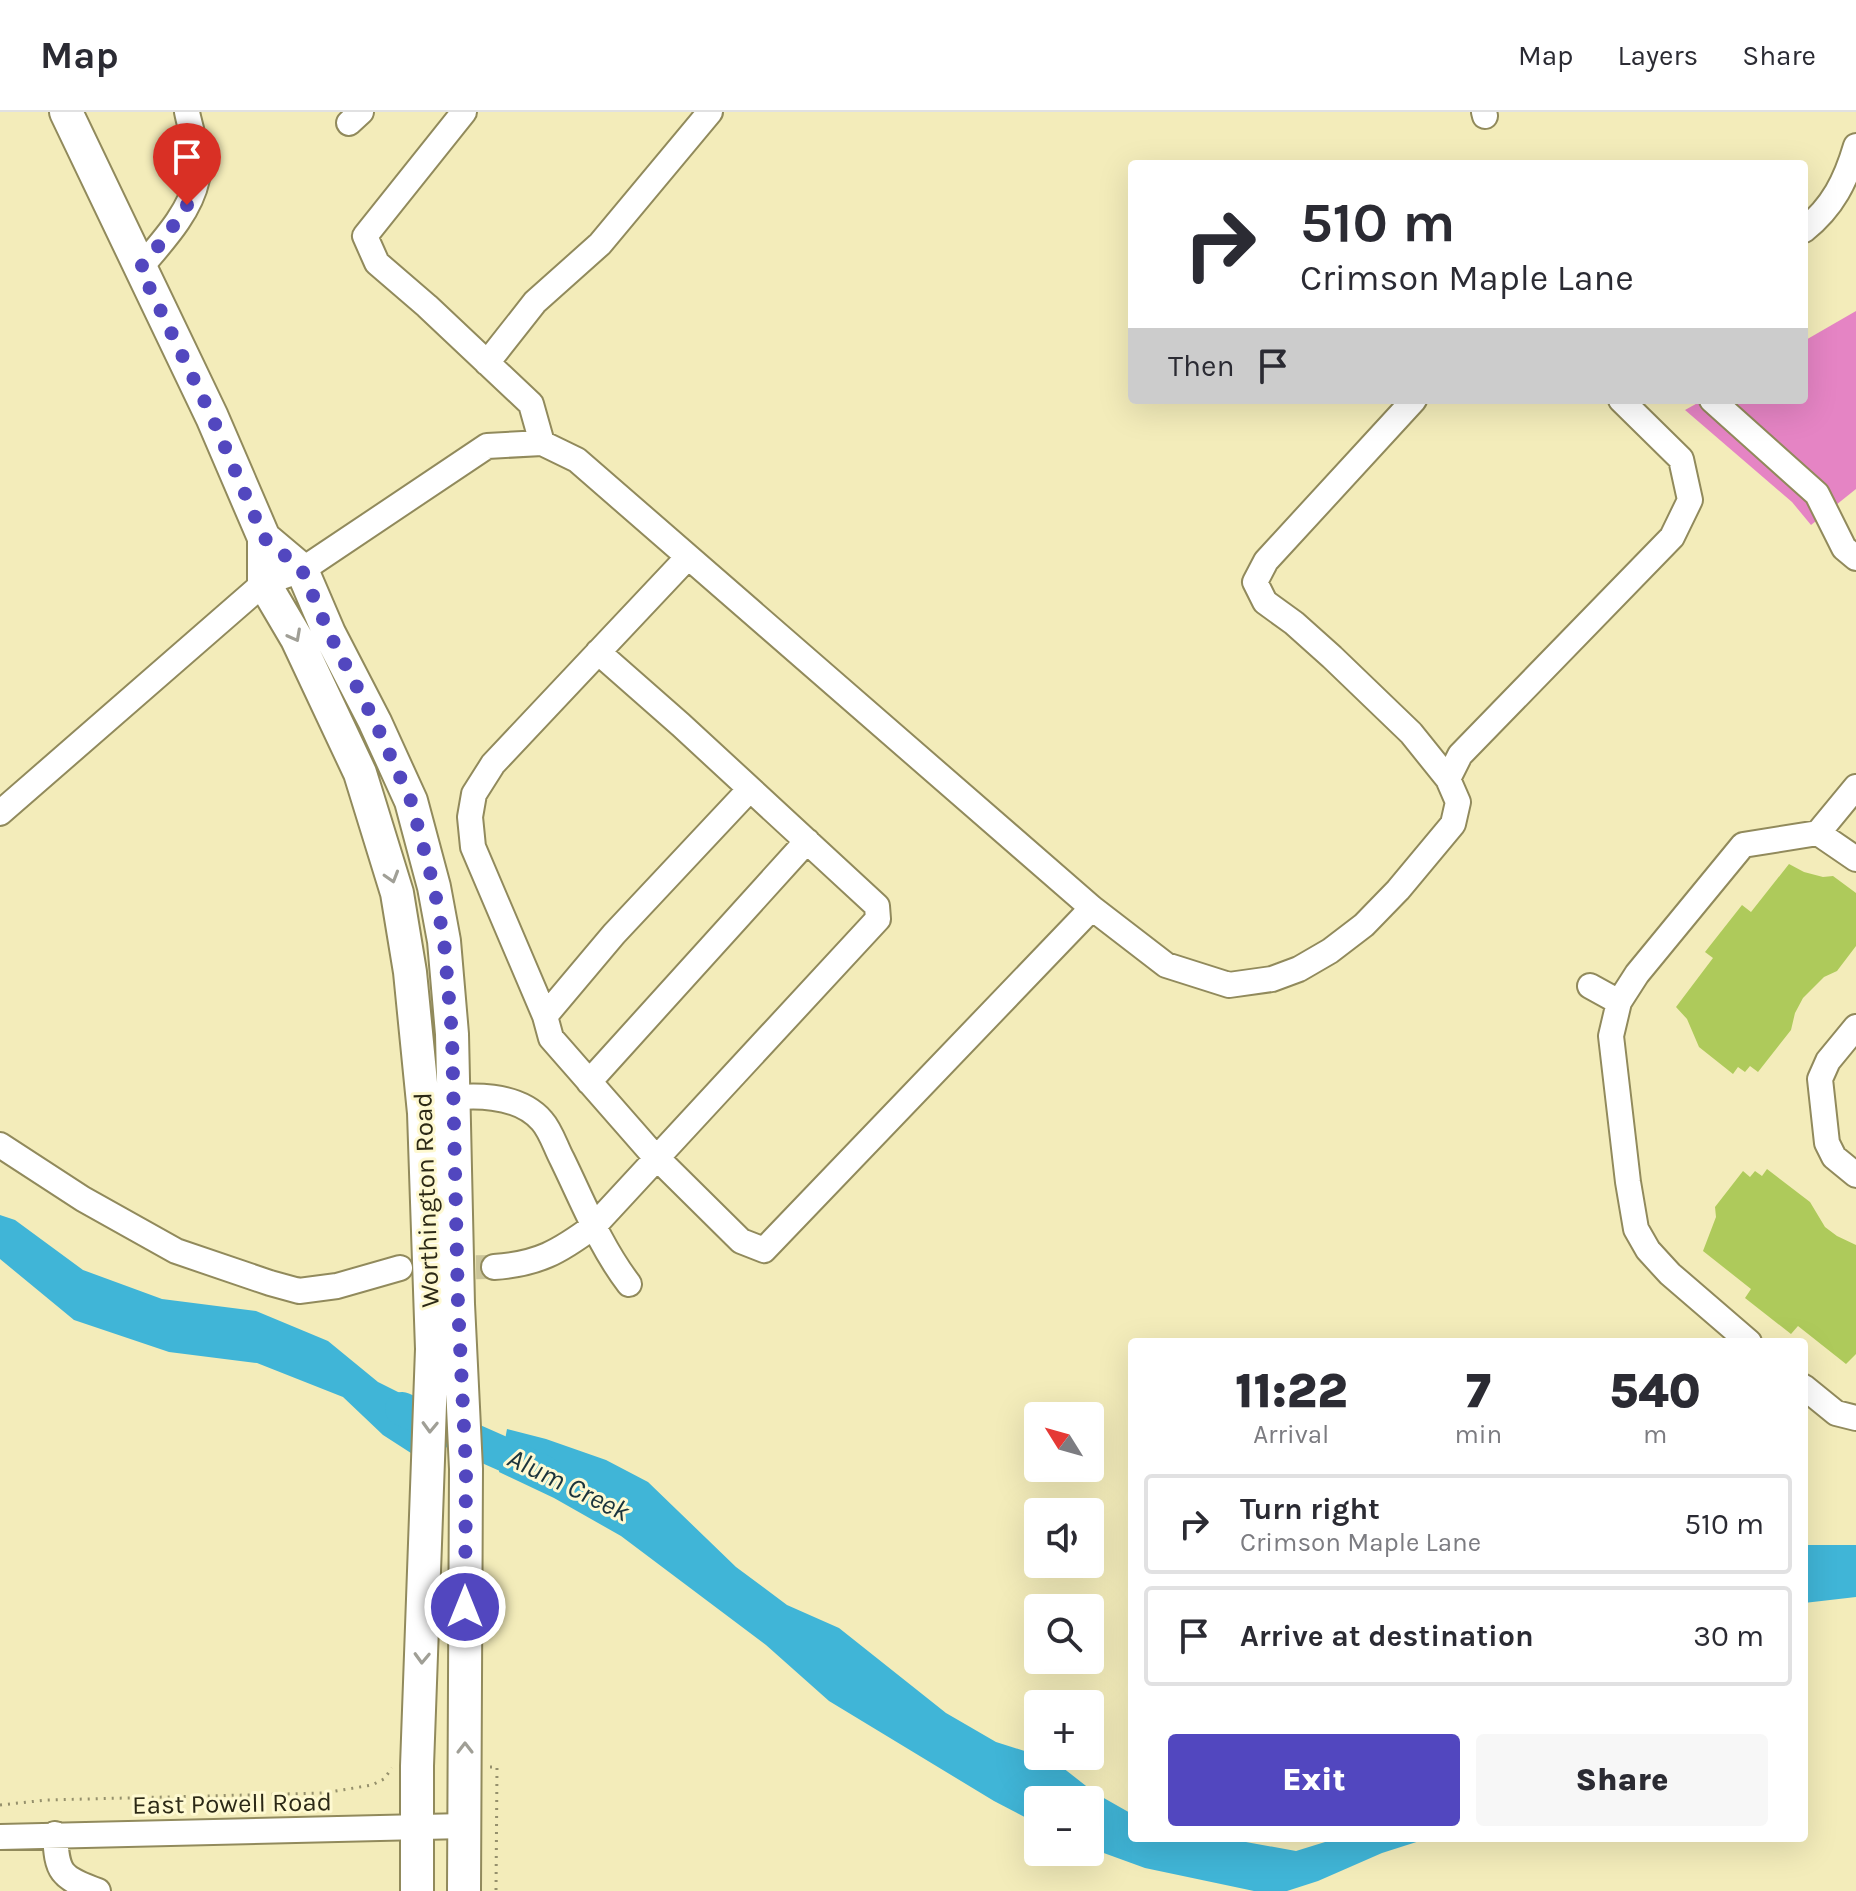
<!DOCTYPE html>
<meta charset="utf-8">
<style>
body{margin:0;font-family:Karla,sans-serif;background:#f7f7f7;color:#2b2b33;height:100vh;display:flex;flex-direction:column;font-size:30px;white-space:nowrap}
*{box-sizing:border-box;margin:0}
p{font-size:26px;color:#7c7c81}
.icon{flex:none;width:44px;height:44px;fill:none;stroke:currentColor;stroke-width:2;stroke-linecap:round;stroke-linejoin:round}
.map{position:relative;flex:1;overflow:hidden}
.sheet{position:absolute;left:1128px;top:1226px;width:680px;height:504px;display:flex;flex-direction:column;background:#fff;border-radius:8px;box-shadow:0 8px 32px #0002}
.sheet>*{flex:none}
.banner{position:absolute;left:1128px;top:48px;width:680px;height:244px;border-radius:8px;box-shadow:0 8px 32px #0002;background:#fff;color:#2b2b33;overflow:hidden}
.needle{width:52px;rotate:307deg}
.tools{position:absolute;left:1024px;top:1290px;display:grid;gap:16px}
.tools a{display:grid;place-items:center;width:80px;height:80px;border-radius:8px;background:#fff;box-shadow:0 8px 32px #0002;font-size:40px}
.pin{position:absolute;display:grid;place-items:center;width:68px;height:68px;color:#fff;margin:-82px -34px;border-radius:50% 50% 50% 0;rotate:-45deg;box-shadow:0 0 8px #0007}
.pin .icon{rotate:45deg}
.me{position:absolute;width:88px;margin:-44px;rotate:0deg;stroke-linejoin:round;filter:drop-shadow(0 0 6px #0008)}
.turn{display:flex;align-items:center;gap:28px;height:168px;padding:0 40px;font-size:36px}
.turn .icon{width:104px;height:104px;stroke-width:2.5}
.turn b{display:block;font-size:56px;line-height:68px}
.then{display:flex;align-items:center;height:76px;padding:0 40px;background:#0003;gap:16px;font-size:30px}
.eta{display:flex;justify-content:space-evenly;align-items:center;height:136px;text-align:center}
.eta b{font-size:48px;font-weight:800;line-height:56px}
.primary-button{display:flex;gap:16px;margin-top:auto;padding:16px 40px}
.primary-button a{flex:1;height:92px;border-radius:8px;background:#5247bf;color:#fff;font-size:32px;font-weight:800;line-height:92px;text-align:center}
.primary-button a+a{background:#f7f7f7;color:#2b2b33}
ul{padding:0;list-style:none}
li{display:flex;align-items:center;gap:24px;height:100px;margin:0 16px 12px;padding:0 24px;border:4px solid #e1e1e2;border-radius:8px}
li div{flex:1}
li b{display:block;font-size:30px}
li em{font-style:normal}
header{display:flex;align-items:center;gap:48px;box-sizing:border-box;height:112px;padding:0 40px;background:#fff;border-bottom:2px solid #e1e1e2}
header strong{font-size:38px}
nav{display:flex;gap:44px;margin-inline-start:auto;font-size:28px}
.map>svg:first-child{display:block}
.forest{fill:#e584c4}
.water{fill:#40b5d7}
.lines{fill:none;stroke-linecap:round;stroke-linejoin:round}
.river{stroke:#40b5d7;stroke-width:34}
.building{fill:#aeca5b}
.minor-tunnel{stroke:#cbc599;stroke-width:24;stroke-dasharray:24 12;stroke-linecap:butt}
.minor-casing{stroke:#918a5c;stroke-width:28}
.major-casing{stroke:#918a5c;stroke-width:36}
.path{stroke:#95906c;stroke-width:3;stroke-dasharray:2 6;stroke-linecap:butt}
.minor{stroke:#fff;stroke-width:24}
.major{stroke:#fff;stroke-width:32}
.oneway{stroke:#a09f96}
.route{stroke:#5247bf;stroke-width:14;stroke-dasharray:0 25.2}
.labels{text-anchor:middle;stroke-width:6;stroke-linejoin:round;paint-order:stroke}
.street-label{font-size:26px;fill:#2c2916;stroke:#fef9d1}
.water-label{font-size:28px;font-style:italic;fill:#1b343c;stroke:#fef9d1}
</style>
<header>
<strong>Map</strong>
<nav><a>Map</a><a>Layers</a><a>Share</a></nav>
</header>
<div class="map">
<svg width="1856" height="1779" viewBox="0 0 1856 1779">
<rect width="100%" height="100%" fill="#f3ecba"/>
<!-- forest -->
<path class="forest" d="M1856,199V377L1811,413L1792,390L1685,298L1703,288H1804V229Z"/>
<!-- water -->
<path class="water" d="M0,1103L15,1108L83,1158L162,1187L256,1199L328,1229L378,1270L414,1288V1343L383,1323L343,1285L257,1251L169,1240L74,1208L0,1147Z
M507,1317L546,1327L606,1348L648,1370L736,1455L787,1493L839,1516L946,1601L996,1630L1053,1648L1095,1681L1132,1702V1726H1224L1296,1739L1338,1726H1429L1382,1741L1318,1769L1287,1779H1254L1145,1756L1090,1736V1688H1038V1712L994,1689L829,1589L766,1533L621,1424L554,1386L499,1360Z
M1804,1433H1856V1485L1804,1491Z"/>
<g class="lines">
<!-- river -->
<path class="river" d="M402,1297L544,1360"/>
</g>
<!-- building -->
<path class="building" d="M1789,752L1804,760L1823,765L1833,764L1856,781V834L1837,859L1824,865L1803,886L1795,901L1791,918L1758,960L1750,954L1745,960L1738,955L1733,962L1699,935L1687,907L1676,895L1713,846L1705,840L1742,793L1751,800Z
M1767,1057L1810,1090L1825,1115L1837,1124L1856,1133V1242L1846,1252L1798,1214L1791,1222L1745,1186L1751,1177L1703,1139L1716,1105L1715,1095L1743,1059L1750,1065L1755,1059L1762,1064Z"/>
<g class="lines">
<!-- minor-tunnel -->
<path class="minor-tunnel" d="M440,1156L494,1155"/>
<!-- minor casing -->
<g class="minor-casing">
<path id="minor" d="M464,0L365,124L377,151L427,194L531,292L542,331
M1484,0L1485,4
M349,11L361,0
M1804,118C1833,95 1846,68 1856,34
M140,156C161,131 190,101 197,67C201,47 191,20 187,0
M487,251L535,190L600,132L710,0
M1712,288L1817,382L1844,436L1856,446
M688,445L493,652L474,682L470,705L473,735L545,904L551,926L650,1039L741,1129L764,1138L1092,796
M1448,667L1460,643L1672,425L1690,388L1681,347L1621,288
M0,701L264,471L302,458L487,334L542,331L577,348L1092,796L1166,853L1229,873L1272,867L1299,857L1330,839L1364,813L1398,778L1453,712L1458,690L1448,667L1411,621L1332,545L1294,511L1265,490L1255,470L1266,449L1414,288
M1818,721L1856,675
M1590,874L1619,890
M545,904L614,822L750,677
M1856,915L1828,949L1820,967L1827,1031L1834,1045L1856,1063
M589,970L807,729
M437,988C470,982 518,981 542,1009C551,1019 556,1036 562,1047C583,1090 600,1134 629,1172
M0,1033L83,1087L176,1139L270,1171L299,1179L337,1174L400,1156
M494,1155C538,1152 559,1140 594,1114L878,807L877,794L681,613L598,540
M1749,1230L1670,1162L1648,1138L1636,1117L1628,1070L1611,924L1619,890L1637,862L1743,733L1818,721L1856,747
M1804,1275L1836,1301L1856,1306
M55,1722C57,1761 60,1765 98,1779
M0,1725L464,1714"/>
</g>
<!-- major casing -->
<g class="major-casing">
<path id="major" d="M66,0L212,305L264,426V471L297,527L360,661L397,781L410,860L424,1001L432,1237L417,1654V1779
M264,426L302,458L329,521L375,610L411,689L434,775L444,829L452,922L458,1192L466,1357L464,1779"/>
</g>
<!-- path -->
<path class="path" d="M490,1655H497L496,1779
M0,1693L47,1688L324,1681L372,1673L384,1667L392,1656"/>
<!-- minor -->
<use href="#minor" class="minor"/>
<!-- major -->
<use href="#major" class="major"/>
</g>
<!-- one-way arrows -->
<defs><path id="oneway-chevron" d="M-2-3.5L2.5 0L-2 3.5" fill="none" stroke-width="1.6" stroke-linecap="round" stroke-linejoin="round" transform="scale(2)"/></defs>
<g class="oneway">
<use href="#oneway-chevron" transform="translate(295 524) rotate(62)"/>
<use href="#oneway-chevron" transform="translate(392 765) rotate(73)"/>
<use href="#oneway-chevron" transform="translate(430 1315) rotate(92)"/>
<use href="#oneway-chevron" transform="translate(422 1546) rotate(92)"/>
<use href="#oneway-chevron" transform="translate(465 1636) rotate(-90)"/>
</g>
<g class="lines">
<!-- route -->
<path class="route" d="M187,93L165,126L140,156L212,305L264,426L302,458L329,521L375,610L411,689L434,775L444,829L452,922L458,1192L466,1357L465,1495"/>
</g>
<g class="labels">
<!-- street labels -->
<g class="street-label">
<text transform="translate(426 1088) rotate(-92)" y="9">Worthington Road</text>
<text transform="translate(232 1691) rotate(-1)" y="9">East Powell Road</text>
</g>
<!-- water labels -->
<g class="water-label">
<text transform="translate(569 1372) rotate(26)" y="10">Alum Creek</text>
</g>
</g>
</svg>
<div class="tools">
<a><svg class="needle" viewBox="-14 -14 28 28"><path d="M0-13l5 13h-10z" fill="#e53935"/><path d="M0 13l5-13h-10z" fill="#7c7c81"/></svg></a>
<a><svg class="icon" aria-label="sound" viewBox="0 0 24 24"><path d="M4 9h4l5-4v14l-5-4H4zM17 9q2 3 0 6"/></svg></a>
<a><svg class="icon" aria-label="search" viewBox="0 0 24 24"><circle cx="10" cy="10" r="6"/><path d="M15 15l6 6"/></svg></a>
<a>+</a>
<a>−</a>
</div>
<div class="pin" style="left:187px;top:93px;background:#d93025"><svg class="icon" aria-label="arrive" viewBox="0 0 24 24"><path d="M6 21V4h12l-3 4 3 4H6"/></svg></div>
<svg class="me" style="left:465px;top:1495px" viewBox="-20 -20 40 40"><circle r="17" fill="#5247bf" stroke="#fff" stroke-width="3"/><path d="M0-11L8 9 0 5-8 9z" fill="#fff"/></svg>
<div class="banner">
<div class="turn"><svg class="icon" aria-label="right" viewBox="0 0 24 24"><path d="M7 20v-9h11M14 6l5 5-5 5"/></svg><div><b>510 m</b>Crimson Maple Lane</div></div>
<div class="then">Then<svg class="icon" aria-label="arrive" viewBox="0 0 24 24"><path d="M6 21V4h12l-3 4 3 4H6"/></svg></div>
</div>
<section class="sheet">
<div class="eta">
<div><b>11:22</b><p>Arrival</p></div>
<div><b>7</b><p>min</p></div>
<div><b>540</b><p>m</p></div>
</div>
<ul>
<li><svg class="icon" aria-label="right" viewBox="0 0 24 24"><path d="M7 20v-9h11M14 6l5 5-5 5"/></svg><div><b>Turn right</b><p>Crimson Maple Lane</p></div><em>510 m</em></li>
<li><svg class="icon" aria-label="arrive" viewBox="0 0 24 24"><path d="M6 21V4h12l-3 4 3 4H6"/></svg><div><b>Arrive at destination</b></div><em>30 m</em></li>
</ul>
<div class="primary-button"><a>Exit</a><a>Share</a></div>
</section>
</div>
